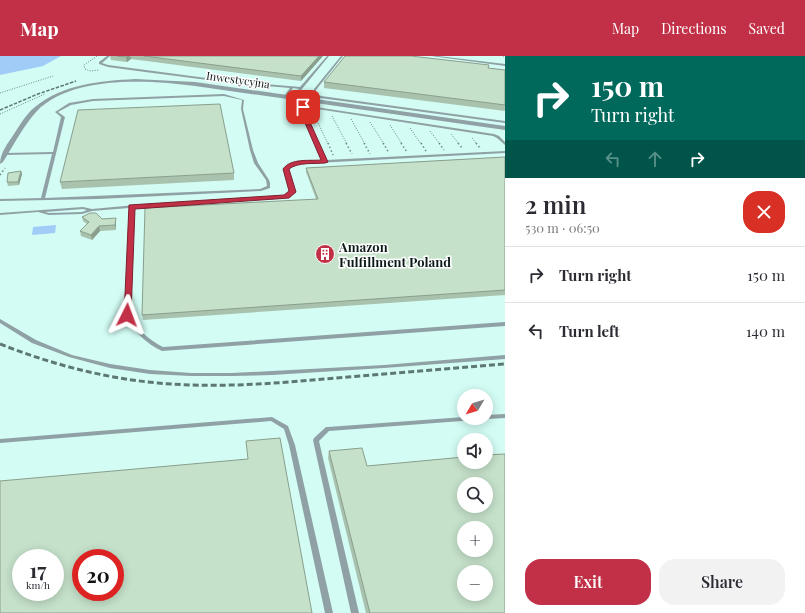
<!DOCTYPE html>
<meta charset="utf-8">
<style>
body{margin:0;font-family:"Playfair Display",serif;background:#f2f2f3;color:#2b2b33;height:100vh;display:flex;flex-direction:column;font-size:15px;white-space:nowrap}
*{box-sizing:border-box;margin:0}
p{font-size:13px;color:#7c7c81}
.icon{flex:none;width:22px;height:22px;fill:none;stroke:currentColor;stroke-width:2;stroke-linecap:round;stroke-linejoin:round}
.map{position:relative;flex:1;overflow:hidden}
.side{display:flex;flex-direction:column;background:#fff;width:300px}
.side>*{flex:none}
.top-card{background:#00695c;color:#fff;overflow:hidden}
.needle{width:26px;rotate:232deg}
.fabs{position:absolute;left:457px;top:333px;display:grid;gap:8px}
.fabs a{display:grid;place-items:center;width:36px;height:36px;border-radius:50%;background:#fff;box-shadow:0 2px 10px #0003;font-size:20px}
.speed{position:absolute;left:12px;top:493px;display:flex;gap:8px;font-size:20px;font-weight:700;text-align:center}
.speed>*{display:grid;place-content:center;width:52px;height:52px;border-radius:50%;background:#fff;box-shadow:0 2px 10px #0003;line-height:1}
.speed small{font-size:10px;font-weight:400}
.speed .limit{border:6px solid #d22;background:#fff;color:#111}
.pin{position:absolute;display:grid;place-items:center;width:34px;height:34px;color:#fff;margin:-17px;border-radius:8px;box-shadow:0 2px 6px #0006}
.me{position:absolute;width:44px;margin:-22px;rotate:3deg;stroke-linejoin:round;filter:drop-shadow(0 0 3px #0008)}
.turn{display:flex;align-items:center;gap:14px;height:84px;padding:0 20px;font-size:18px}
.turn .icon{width:52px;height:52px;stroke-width:2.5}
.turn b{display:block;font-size:28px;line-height:34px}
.lanes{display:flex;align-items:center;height:38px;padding:0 20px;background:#0003;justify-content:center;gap:20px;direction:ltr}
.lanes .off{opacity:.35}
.round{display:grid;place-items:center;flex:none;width:42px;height:42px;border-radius:16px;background:#f2f2f3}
.overview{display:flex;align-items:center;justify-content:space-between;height:68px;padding:0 20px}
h1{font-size:24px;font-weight:600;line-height:30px}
.button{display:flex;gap:8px;margin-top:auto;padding:8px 20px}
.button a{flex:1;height:46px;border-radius:16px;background:#c13047;color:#fff;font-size:16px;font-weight:600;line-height:46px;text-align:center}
.button a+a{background:#f2f2f3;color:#2b2b33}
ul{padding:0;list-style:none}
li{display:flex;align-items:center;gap:12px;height:56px;padding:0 20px;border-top:1px solid #e1e1e2}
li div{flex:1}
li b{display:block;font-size:15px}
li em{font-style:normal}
header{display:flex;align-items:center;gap:24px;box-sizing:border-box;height:56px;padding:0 20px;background:#c13047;color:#fff}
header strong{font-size:19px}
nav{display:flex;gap:22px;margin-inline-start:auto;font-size:14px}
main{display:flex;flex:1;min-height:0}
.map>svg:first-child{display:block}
.water{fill:#a2ccf8}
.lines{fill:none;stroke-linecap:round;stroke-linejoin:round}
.path-far1{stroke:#6b8782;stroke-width:1;stroke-dasharray:1 1.5;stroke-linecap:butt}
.path{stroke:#6b8782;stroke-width:1.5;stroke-dasharray:1.5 2.5;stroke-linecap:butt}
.service{fill:#90a1a5;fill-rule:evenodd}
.minor{fill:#90a1a5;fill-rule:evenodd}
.rail-far1{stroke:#5d7873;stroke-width:1.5;stroke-dasharray:3.5 1.5;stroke-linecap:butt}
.rail{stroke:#5d7873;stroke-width:3;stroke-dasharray:6 3;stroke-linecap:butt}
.wall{fill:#a9c2ae}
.shaded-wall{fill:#8a9e8d}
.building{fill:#c5e1ca;stroke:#8a9e8d;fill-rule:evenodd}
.route{fill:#c13047;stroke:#7d1f2e}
.labels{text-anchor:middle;stroke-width:3;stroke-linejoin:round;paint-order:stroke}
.far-street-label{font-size:11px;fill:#0a1a17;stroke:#fff}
.poi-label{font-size:13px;font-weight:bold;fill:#0a1a17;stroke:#fff;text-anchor:start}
</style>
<header>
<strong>Map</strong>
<nav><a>Map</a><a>Directions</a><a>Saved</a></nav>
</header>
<main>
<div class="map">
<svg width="505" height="557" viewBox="0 0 505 557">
<rect width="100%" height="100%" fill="#d2fcf4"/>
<!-- water -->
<path class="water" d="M0,0H61L43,10L0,19Z
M56,169L55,177L32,179L33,171Z"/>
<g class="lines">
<!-- path-far1 -->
<path class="path-far1" d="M97,0L84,9L85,13L90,15L99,14
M503,0H505
M0,37L53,20
M313,56L328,88
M0,58L45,38
M332,60L347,88
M351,63L365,88
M370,66L384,88
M390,69L402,88
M410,72L421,88
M430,75L440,88
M451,78L459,88
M472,82L477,88"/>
<!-- path -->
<path class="path" d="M328,87L333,99
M346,87L352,98
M364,87L370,98
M383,87L389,97
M401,87L407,96
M421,87L426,95
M439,87L444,94
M458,87L462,92
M476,87L480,92
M0,119L5,112"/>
<!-- service -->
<path class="service" d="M107,0H110L102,7L108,9L229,25L300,31L327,0H329L302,33L291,42L289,47L494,78L499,80L505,86V89L497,82L493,80L304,51L303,53L326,104L505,95V97L297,108L288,113L294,136L287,142L279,143L133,151L129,259C137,273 149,284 163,291L505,266V270L162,295C146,288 133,274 125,259L129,152L92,155L82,158L49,159L38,156L0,159V157L83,151L92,153L146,148L285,140L290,136L284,113L285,112L296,106L323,105L301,53L302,51L286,48L288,42L285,39L290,32C229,28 169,19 108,11L99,8V6ZM293,32L299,33L290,41L288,39ZM83,153L87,154L82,156L49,157L45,156Z
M341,0H343L316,34V38L321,40L505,65V67L320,42L314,39V33Z
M431,0H438L505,8V10Z
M224,38L244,44L243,53L253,94L258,107L269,124L270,127V132L261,135L98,143L0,145V143L41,142L52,98L5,99L3,98L5,97L53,96L61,61L55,56L69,47L93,43ZM224,40L242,44L241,53L250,94L254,107L266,124L267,130L260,133L45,142L65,61L58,56L71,49L93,45Z
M0,263L36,284L72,299L110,308L150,314L191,317H232L272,315L384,309L505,299V303L384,312L272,319L232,320H191L150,318L110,312L69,301L32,287L0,267Z
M505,358V362L486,363L484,362H486V359Z
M272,361L288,370L295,389L333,557H325L289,389L284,373L271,365L0,387V383Z
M464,361V362H478L477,364H475L329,375L319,385L359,557H351L313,384L314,382L326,371H328Z"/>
<!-- minor -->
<path class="minor" d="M135,23L195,26L505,70V74L195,30C149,24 72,19 37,55C23,70 14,89 3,106L0,108C0,97 8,87 14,78C20,69 26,58 35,51C63,28 100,25 135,23Z"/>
<!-- rail-far1 -->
<path class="rail-far1" d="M0,54L38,38L76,25"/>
<!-- rail -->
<path class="rail" d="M0,288C51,308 103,322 158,327C214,332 269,328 324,323C384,318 445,313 505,308"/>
</g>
<!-- wall -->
<path class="wall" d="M110,0H323L301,25L131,3L127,6L111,4Z
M488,12L505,14V55L324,32V26Z
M505,101V239L143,264L142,259L316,143L306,116V112Z
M21,115L22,118L19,129L8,130L7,126Z
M234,117V124L62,133L60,126Z
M82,161L102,163L116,166V174L100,175L92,184L81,180L80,175L87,168L83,165Z
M329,395L367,410L505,557H366L328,402Z"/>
<!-- shaded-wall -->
<path class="shaded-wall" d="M128,0H130L131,3L127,6L126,1Z
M319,0H323L301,25V20Z
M21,115L22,118L19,129L18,126Z
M116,162V174L115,169Z
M99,170L100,175L92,184L91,179Z"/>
<!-- building -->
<path class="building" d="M117,0H128L126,1Z
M144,0H319L301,20Z
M345,0H411L489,9L488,12L505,14V49L324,26Z
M220,48L234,117L60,126L78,54Z
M505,101V234L142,259L145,152L318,143L306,112Z
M21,115L18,126H7L8,117Z
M90,157H96L102,163L116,162L115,169L99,170L91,179L80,175L89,166L82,161Z
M280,382L312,557H0V425L248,403L246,385ZM21,502H55V536H21ZM81,502H115V536H81Z
M362,392L367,410L464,401V406H486V399L505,398V557H370L329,395ZM464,428H486V450H464ZM464,472H486V494H464ZM464,516H486V538H464Z"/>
<!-- route -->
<path class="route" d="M301,50L305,51L304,53L328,106L325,107C314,108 298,106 289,113L296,136L289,142L135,153L131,259L127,262L124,261L129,149L284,139L289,135L283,113C291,102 309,105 321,104L299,53Z"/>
<!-- icons -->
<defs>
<g id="building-disc" transform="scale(1)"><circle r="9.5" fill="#c13047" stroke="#fff"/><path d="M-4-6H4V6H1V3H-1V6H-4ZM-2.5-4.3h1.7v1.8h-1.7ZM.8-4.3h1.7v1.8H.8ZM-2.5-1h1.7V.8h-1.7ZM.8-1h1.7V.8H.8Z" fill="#fff"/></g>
</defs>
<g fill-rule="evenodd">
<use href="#building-disc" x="325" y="198"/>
</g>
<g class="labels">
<!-- far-street labels -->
<g class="far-street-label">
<text transform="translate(238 24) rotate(8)" y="4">Inwestycyjna</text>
</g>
<!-- poi labels -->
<g class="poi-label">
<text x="339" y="196">Amazon<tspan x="339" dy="15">Fulfillment Poland</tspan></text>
</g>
</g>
</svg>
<div class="fabs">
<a><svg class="needle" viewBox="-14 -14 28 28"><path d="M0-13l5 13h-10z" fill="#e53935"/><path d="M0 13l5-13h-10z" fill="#7c7c81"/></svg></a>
<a><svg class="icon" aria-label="sound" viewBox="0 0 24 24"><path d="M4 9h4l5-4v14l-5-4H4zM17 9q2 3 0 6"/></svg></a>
<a><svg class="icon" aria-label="search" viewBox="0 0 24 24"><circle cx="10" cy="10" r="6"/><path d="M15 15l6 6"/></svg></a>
<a>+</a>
<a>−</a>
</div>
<div class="speed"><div>17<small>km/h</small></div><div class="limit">20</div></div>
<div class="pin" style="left:303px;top:51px;background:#d93025"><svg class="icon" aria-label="arrive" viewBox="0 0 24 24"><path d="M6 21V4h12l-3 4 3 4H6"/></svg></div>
<svg class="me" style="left:127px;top:259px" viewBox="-20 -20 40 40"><path d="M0-17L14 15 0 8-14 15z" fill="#c13047" stroke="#fff" stroke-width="4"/></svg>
</div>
<section class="side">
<div class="top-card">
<div class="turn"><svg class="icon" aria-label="right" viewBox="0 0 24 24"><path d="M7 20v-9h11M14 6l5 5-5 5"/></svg><div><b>150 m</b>Turn right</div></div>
<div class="lanes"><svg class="icon off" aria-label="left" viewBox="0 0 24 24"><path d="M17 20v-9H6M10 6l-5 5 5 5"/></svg><svg class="icon off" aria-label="ahead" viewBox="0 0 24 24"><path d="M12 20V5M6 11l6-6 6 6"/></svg><svg class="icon" aria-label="right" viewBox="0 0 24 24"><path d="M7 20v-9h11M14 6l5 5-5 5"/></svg></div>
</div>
<div class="overview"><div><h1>2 min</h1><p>530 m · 06:50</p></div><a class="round" style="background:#d93025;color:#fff"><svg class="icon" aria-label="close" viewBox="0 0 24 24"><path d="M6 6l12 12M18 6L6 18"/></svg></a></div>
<ul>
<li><svg class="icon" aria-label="right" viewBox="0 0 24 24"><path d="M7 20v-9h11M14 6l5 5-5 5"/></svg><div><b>Turn right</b></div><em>150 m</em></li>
<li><svg class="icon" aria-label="left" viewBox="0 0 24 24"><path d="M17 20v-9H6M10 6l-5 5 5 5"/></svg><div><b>Turn left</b></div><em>140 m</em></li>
</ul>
<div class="button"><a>Exit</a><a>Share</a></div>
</section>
</main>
